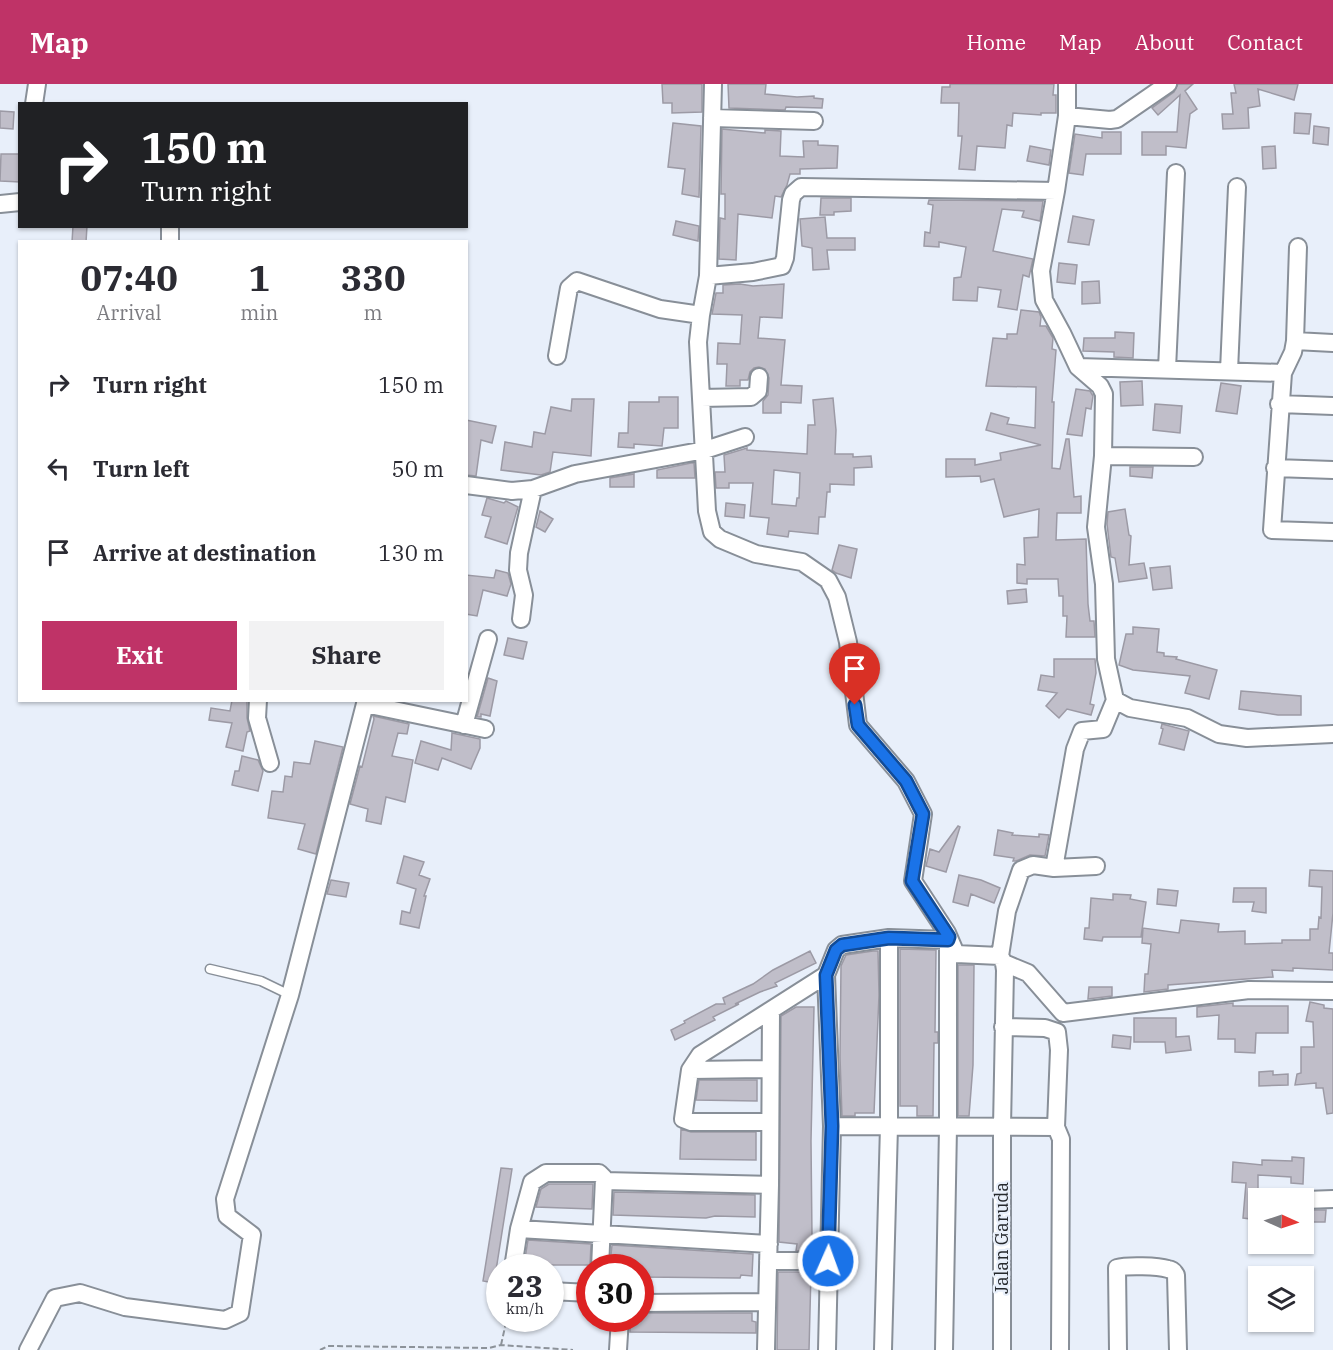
<!DOCTYPE html>
<style>
body{margin:0;font-family:"IBM Plex Serif",serif;background:#f2f2f3;color:#2b2b33;height:100vh;display:flex;flex-direction:column;font-size:22px;white-space:nowrap}
*{box-sizing:border-box;margin:0}
p{font-size:20px;color:#7c7c81}
.icon{flex:none;width:33px;height:33px;fill:none;stroke:currentColor;stroke-width:2;stroke-linecap:round;stroke-linejoin:round}
.map{position:relative;flex:1;overflow:hidden}
.details{position:absolute;left:18px;top:156px;width:450px;height:462px;display:flex;flex-direction:column;background:#fff;border-radius:0px;box-shadow:0 2px 4px #0004}
.details>*{flex:none}
.banner{position:absolute;left:18px;top:18px;width:450px;height:126px;border-radius:0px;box-shadow:0 2px 4px #0004;background:#202124;color:#fff;overflow:hidden}
.needle{width:39px;rotate:93deg}
.fabs{position:absolute;left:1248px;top:1104px;display:grid;gap:12px}
.fabs a{display:grid;place-items:center;width:66px;height:66px;border-radius:0px;background:#fff;box-shadow:0 2px 4px #0004;font-size:30px}
.speed{position:absolute;left:486px;top:1170px;display:flex;gap:12px;font-size:30px;font-weight:700;text-align:center}
.speed>*{display:grid;place-content:center;width:78px;height:78px;border-radius:50%;background:#fff;box-shadow:0 2px 4px #0004;line-height:1}
.speed small{font-size:15px;font-weight:400}
.speed .limit{border:9px solid #d22;background:#fff;color:#111}
.pin{position:absolute;display:grid;place-items:center;width:51px;height:51px;color:#fff;margin:-62px -26px;border-radius:50% 50% 50% 0;rotate:-45deg;box-shadow:0 0 6px #0007}
.pin .icon{rotate:45deg}
.me{position:absolute;width:66px;margin:-33px;rotate:2deg;stroke-linejoin:round;filter:drop-shadow(0 0 4px #0008)}
.turn{display:flex;align-items:center;gap:21px;height:126px;padding:0 24px;font-size:27px}
.turn .icon{width:78px;height:78px;stroke-width:2.5}
.turn b{display:block;font-size:42px;line-height:51px}
.eta{display:flex;justify-content:space-evenly;align-items:center;height:102px;text-align:center}
.eta b{font-size:36px;font-weight:800;line-height:42px}
.cta{display:flex;gap:12px;margin-top:auto;padding:12px 24px}
.cta a{flex:1;height:69px;border-radius:0px;background:#bf3367;color:#fff;font-size:24px;font-weight:800;line-height:69px;text-align:center}
.cta a+a{background:#f2f2f3;color:#2b2b33}
ul{padding:0;list-style:none}
li{display:flex;align-items:center;gap:18px;height:84px;padding:0 24px}
li div{flex:1}
li b{display:block;font-size:22px}
li em{font-style:normal}
header{display:flex;align-items:center;gap:36px;box-sizing:border-box;height:84px;padding:0 30px;background:#bf3367;color:#fff}
header strong{font-size:28px}
nav{display:flex;gap:33px;margin-inline-start:auto;font-size:21px}
.map>svg:first-child{display:block}
.building{fill:#c0bec9;stroke:#9c9aa5;stroke-width:1.5;fill-rule:evenodd}
.lines{fill:none;stroke-linecap:round;stroke-linejoin:round}
.lane-casing{stroke:#888f98;stroke-width:11}
.street-casing{stroke:#888f98;stroke-width:20}
.path{stroke:#8c9299;stroke-width:2;stroke-dasharray:6 3;stroke-linecap:butt}
.lane{stroke:#fff;stroke-width:8}
.street{stroke:#fff;stroke-width:16}
.route-casing{stroke:#114b97;stroke-width:15}
.route{stroke:#1a73e8;stroke-width:10}
.labels{text-anchor:middle;stroke-width:4.5;stroke-linejoin:round;paint-order:stroke}
.street-label{font-size:18px;fill:#25282c;stroke:#e8effa}
</style>
<header>
<strong>Map</strong>
<nav><a>Home</a><a>Map</a><a>About</a><a>Contact</a></nav>
</header>
<div class="map">
<svg width="1333" height="1266" viewBox="0 0 1333 1266">
<rect width="100%" height="100%" fill="#e8effa"/>
<!-- building -->
<path class="building" d="M662,0H702V28L672,29V19H663Z
M728,0H766L765,10L797,13L814,12V14L823,15L822,24L786,23L785,26L729,24Z
M950,0H1054L1053,11H1056V29H1041V31L1013,29L1012,42L1007,41L1005,64L977,62L975,86L959,85L962,52H958L959,19H941L942,3H950Z
M1178,0H1193L1185,7L1197,25L1190,30L1186,64L1166,62V71H1142V48H1177L1180,11L1158,31L1152,24L1174,8Z
M1234,0H1298L1294,16L1258,5L1260,22L1248,24L1249,44L1223,45L1222,30H1233L1231,9H1236Z
M0,27L14,28L13,45L0,44Z
M1295,29L1311,30L1309,50L1294,49Z
M673,39L701,42L699,113L682,110L685,85L668,83Z
M1314,42L1329,44L1328,61L1313,59Z
M722,45L765,49V46L781,47L780,72L804,73L803,57H818V61L838,62L837,84L800,85V90H790L787,101L781,113L775,112L772,134L738,130L736,176L719,175L720,134L725,135V110H721Z
M1102,48H1121V70H1086L1083,91L1069,89L1075,50L1102,54Z
M1030,62L1051,66L1049,81L1027,77Z
M1275,62L1276,84L1263,85L1262,63Z
M1,70H20V98L0,97Z
M821,114H851V127L834,128V131H820Z
M929,116L1043,117L1040,137L1022,133L1024,127L1002,125L993,167L1033,175L1029,193L1023,191L1017,226L998,223L1001,206L978,203L977,217L953,216L954,194L961,193L966,163L939,158V163L924,162L925,148L930,149L933,121L928,120Z
M1073,132L1094,136L1089,161L1068,158Z
M825,133L827,154H855V166H827L829,185L813,186L812,164L802,162L800,135Z
M676,137L699,142L698,157L673,151Z
M73,142H87L86,158H72Z
M1059,179L1077,181L1075,200L1057,198Z
M1099,197L1100,219L1082,220V198Z
M740,200L753,202L784,200L782,234L760,233L758,254L785,256L781,301L802,302L801,319L781,318V329H763V317L768,311L769,294L765,285L759,283L754,284L750,288L748,296H740V302H726L727,280H717L718,259L740,260L742,231L712,230L716,209H723V201Z
M1021,226L1039,228L1041,233L1040,242H1046L1053,254L1052,265L1056,266L1052,318H1054L1052,384L1060,385L1066,355H1069L1074,413L1081,412V429H1057L1056,456L1086,455L1088,520L1090,537H1094L1095,553H1066L1067,532H1063V512H1059L1058,495H1027V500L1017,499V480L1025,481L1024,454L1038,453L1039,425L1004,433L994,395L981,398L980,392L946,393V375H975V381L1001,376L1000,369L1041,361L986,346L991,329L1009,334L1007,340L1035,344L1036,303L986,302L993,254L1007,255V250H1017Z
M1115,248L1134,249L1133,274L1114,273V268L1083,267L1084,254H1115Z
M1142,297L1143,321L1121,322L1120,298Z
M1221,299L1241,302L1237,330L1216,327Z
M1076,305L1090,307L1093,312L1091,325L1086,324L1082,352L1067,350Z
M659,313H678V344H664L662,362L634,360V364L618,363L619,349H628L629,318H659Z
M833,314L836,346L835,370H853V373L871,372L872,383L854,384V401L830,400V408H827L825,433H819L818,450L789,447L788,453L767,450L769,434L750,432L753,399H729V404H716L715,388H725L724,371L747,364V366L807,370L808,341H815L813,316ZM774,386L800,389L799,414H797L796,422L772,420Z
M572,315H594L591,372L553,368L550,388L541,391L501,386L505,358L532,363L534,348L545,350L551,323L571,327Z
M1155,320L1182,322L1180,349L1153,346Z
M466,336L496,342L492,359L481,356L476,392L466,391Z
M691,379H694L695,394H657V386Z
M1130,383H1153L1152,394L1130,392Z
M634,390V403H610V394Z
M487,414L504,419L506,417L518,423L507,460L485,453L491,433L482,431Z
M726,419L745,421L744,434L725,432Z
M1125,425L1129,451L1131,452L1129,481L1144,479L1147,494L1119,498L1115,474L1111,473L1107,440L1108,428Z
M540,427L553,435L545,448L536,443Z
M839,461L857,465L851,494L836,489L832,486Z
M1170,482L1172,504L1153,506L1150,484Z
M496,486L508,489L511,500L507,512L483,506L477,532L466,530V491L494,494Z
M1026,505L1027,518L1008,520L1007,507Z
M1133,543L1159,545L1157,568L1164,569V572L1177,573L1176,575L1217,586L1209,615L1185,609L1190,592L1133,586L1119,581L1126,550H1133Z
M508,554L527,558L523,575L504,571Z
M1054,575H1095L1096,589L1090,620L1094,621L1091,631L1067,625L1059,634L1046,622L1057,609L1038,606L1041,591L1054,593Z
M488,594L497,597L490,632L481,630V633H477Z
M1241,607L1301,612V631H1278L1239,625Z
M232,616H247V634L250,647L247,648L243,667L226,663L232,639L209,636L211,624L230,627Z
M373,632L409,640L407,650L398,649L392,672L413,676L405,718L386,713L381,740L366,737L368,725L350,720L360,682L362,683L374,635Z
M1162,640L1189,647L1184,666L1159,660L1163,645L1161,644Z
M452,649L480,655V664L471,685L442,674L438,686L415,679L421,657L451,666Z
M315,657L343,663L316,770L298,765L305,740L268,734L272,707L283,708L285,692L292,693L294,678L310,680Z
M242,672L258,676L263,687L258,707L232,701L235,687H239Z
M958,742L960,743L946,788L926,782L930,765L939,768Z
M998,746L1013,749L1012,751L1039,753V750L1049,751L1045,772L1030,771L1016,777H1013L1014,774L994,771Z
M404,772L424,778L419,791L430,795L424,812H426L419,844L400,840L402,827L410,829L416,805L397,799Z
M1310,786L1333,787V829L1329,869H1333V886L1293,884V887L1272,886L1273,893L1168,901V905L1144,908L1145,890H1148L1151,860L1142,859L1143,844L1179,849L1181,836L1219,840L1218,848L1245,847V860L1282,859V856H1310V845H1318L1319,833L1321,834L1322,803L1309,802Z
M959,791L981,796L1000,804L994,819L971,810L968,822L953,818Z
M331,796L349,799L346,813L327,810Z
M1234,804H1266V829L1252,827L1254,818H1233Z
M1158,805L1178,807L1176,822L1157,820Z
M1113,810L1131,811L1130,815L1146,818L1141,853H1103L1102,857L1084,855L1085,844H1089L1091,814L1113,816Z
M900,865L936,866L935,948H938V959H934L933,1032H917V1022H900Z
M810,867L816,879L775,899L777,902L760,908L735,920H739L713,933L715,936L675,956L671,946L685,939L684,937L716,920H725L723,914L753,900L773,886Z
M873,867H878L879,911L874,1029H855V1032H842L840,973L841,882L846,871Z
M958,881H974L973,981L969,1032H958Z
M1089,903H1112V912L1088,915Z
M1310,918L1324,921V924L1333,925V1029L1327,1030L1323,1004H1316V999L1295,1001L1297,990L1301,989V963H1314L1313,938L1306,937Z
M1233,919V922H1288V949H1256L1255,969L1235,968V955H1218L1219,931L1197,933V923Z
M796,923H814L811,1057L812,1153H814L813,1165L811,1167H796L797,1160L779,1158L781,932Z
M1134,934H1176V953L1189,952L1191,966L1166,969L1165,958H1134Z
M1113,951L1131,953L1130,965L1112,963Z
M1273,987V991L1288,990V1001L1259,1002V988Z
M699,996H757V1017L696,1016Z
M681,1045L691,1048H756V1076L680,1075Z
M1292,1073L1304,1074L1303,1100L1291,1099V1093L1258,1091V1136L1243,1134L1246,1099L1232,1098L1233,1078L1262,1081V1076L1292,1077Z
M501,1084L512,1085L494,1199L483,1197Z
M549,1100H593L592,1125L536,1123L541,1105Z
M614,1108L755,1111V1133L715,1132L706,1134L613,1131Z
M1304,1126H1326L1325,1138H1304Z
M528,1156L591,1160L590,1181H524Z
M612,1161L753,1170L752,1192L741,1191L740,1194L643,1193V1184H619L620,1171H611Z
M778,1188H811L809,1266H777Z
M641,1229H752V1237L756,1238V1249L630,1248V1237H641Z"/>
<g class="lines">
<!-- lane casing -->
<g class="lane-casing">
<path id="lane" d="M210,885L261,897L290,911"/>
</g>
<!-- street casing -->
<g class="street-casing">
<path id="street" d="M713,0L708,192L701,231L698,258L707,427L712,448L720,455L756,470L802,478L828,496L837,513L848,558L858,641L906,697L923,730L913,797L947,849L956,870L1000,872
M34,20L37,0
M1067,32L1110,36L1117,35L1168,0
M712,34L814,37
M0,120L20,118
M170,142V158
M708,192L753,188L782,182L785,174L791,116L793,110L801,103L1056,107
M1295,257L1333,259
M557,272L569,204L577,197L660,225L701,231
M1078,283L1283,289L1272,446L1333,448
M1167,285L1176,89
M1229,287L1237,103
M1283,289L1293,268L1295,257L1298,163
M701,314L751,313L758,307L759,293
M1279,320L1333,322
M1103,372L1194,373
M1275,384L1333,386
M466,401L512,407L533,405L575,390L705,366L745,353
M521,535L524,511L518,486L519,469L533,405
M258,616L257,634L270,679
M1115,616L1130,624L1187,634L1219,650L1247,654L1333,650
M365,620L485,645
M464,641L488,555
M1054,784L1075,665L1082,647L1103,645L1115,616L1106,575L1104,500L1096,443L1103,372L1104,310L1100,302L1078,283L1062,249L1044,216L1041,187L1056,107L1067,32V0
M1004,879L1028,889L1063,929L1249,906L1333,907
M1003,943L1045,944L1057,948L1059,966L1056,1043L1061,1055L1060,1266
M690,986L770,985
M769,1038H691L683,1035L690,986L700,971L771,926
M832,1042L1056,1043
M604,1097L770,1101
M1305,1116L1333,1115
M519,1145L769,1160
M768,1177H827
M513,1184L519,1145L532,1098L546,1089H599L604,1094L600,1184
M550,1207L590,1209
M640,1219L767,1218
M28,1266L55,1214L80,1209L125,1223L225,1236L240,1229L252,1151L227,1132L225,1115L290,911L366,616
M618,1266L620,1234
M766,1266L770,1101L771,926L826,891
M827,1266L832,1042L826,891L836,866L842,861L889,854L948,856
M883,1266L889,1042V854
M944,1266L948,1043V856
M1002,1266V1043L1005,886L1004,879L1000,872L1007,827L1021,786L1033,781L1054,784L1096,782
M1118,1266L1117,1184C1127,1181 1158,1182 1168,1185C1174,1186 1173,1187 1176,1191L1178,1266"/>
</g>
<!-- path -->
<path class="path" d="M501,1261L507,1234
M320,1266L328,1262L489,1264L501,1261L573,1266"/>
<!-- lane -->
<use href="#lane" class="lane"/>
<!-- street -->
<use href="#street" class="street"/>
</g>
<g class="lines">
<!-- route casing -->
<g class="route-casing">
<path id="route" d="M828,1177L832,1042L826,891L836,866L842,861L889,854L948,856L949,853L912,797L923,730L906,697L858,641L855,621"/>
</g>
<!-- route -->
<use href="#route" class="route"/>
</g>
<g class="labels">
<!-- street labels -->
<g class="street-label">
<text transform="translate(1002 1154) rotate(-90)" y="6">Jalan Garuda</text>
</g>
</g>
</svg>
<div class="fabs">
<a><svg class="needle" viewBox="-14 -14 28 28"><path d="M0-13l5 13h-10z" fill="#e53935"/><path d="M0 13l5-13h-10z" fill="#7c7c81"/></svg></a>
<a><svg class="icon" aria-label="layers" viewBox="0 0 24 24"><path d="M12 4l9 5-9 5-9-5zM3 14l9 5 9-5"/></svg></a>
</div>
<div class="speed"><div>23<small>km/h</small></div><div class="limit">30</div></div>
<div class="pin" style="left:855px;top:621px;background:#d93025"><svg class="icon" aria-label="arrive" viewBox="0 0 24 24"><path d="M6 21V4h12l-3 4 3 4H6"/></svg></div>
<svg class="me" style="left:828px;top:1177px" viewBox="-20 -20 40 40"><circle r="17" fill="#1a73e8" stroke="#fff" stroke-width="3"/><path d="M0-11L8 9 0 5-8 9z" fill="#fff"/></svg>
<div class="banner">
<div class="turn"><svg class="icon" aria-label="right" viewBox="0 0 24 24"><path d="M7 20v-9h11M14 6l5 5-5 5"/></svg><div><b>150 m</b>Turn right</div></div>
</div>
<section class="details">
<div class="eta">
<div><b>07:40</b><p>Arrival</p></div>
<div><b>1</b><p>min</p></div>
<div><b>330</b><p>m</p></div>
</div>
<ul>
<li><svg class="icon" aria-label="right" viewBox="0 0 24 24"><path d="M7 20v-9h11M14 6l5 5-5 5"/></svg><div><b>Turn right</b></div><em>150 m</em></li>
<li><svg class="icon" aria-label="left" viewBox="0 0 24 24"><path d="M17 20v-9H6M10 6l-5 5 5 5"/></svg><div><b>Turn left</b></div><em>50 m</em></li>
<li><svg class="icon" aria-label="arrive" viewBox="0 0 24 24"><path d="M6 21V4h12l-3 4 3 4H6"/></svg><div><b>Arrive at destination</b></div><em>130 m</em></li>
</ul>
<div class="cta"><a>Exit</a><a>Share</a></div>
</section>
</div>
